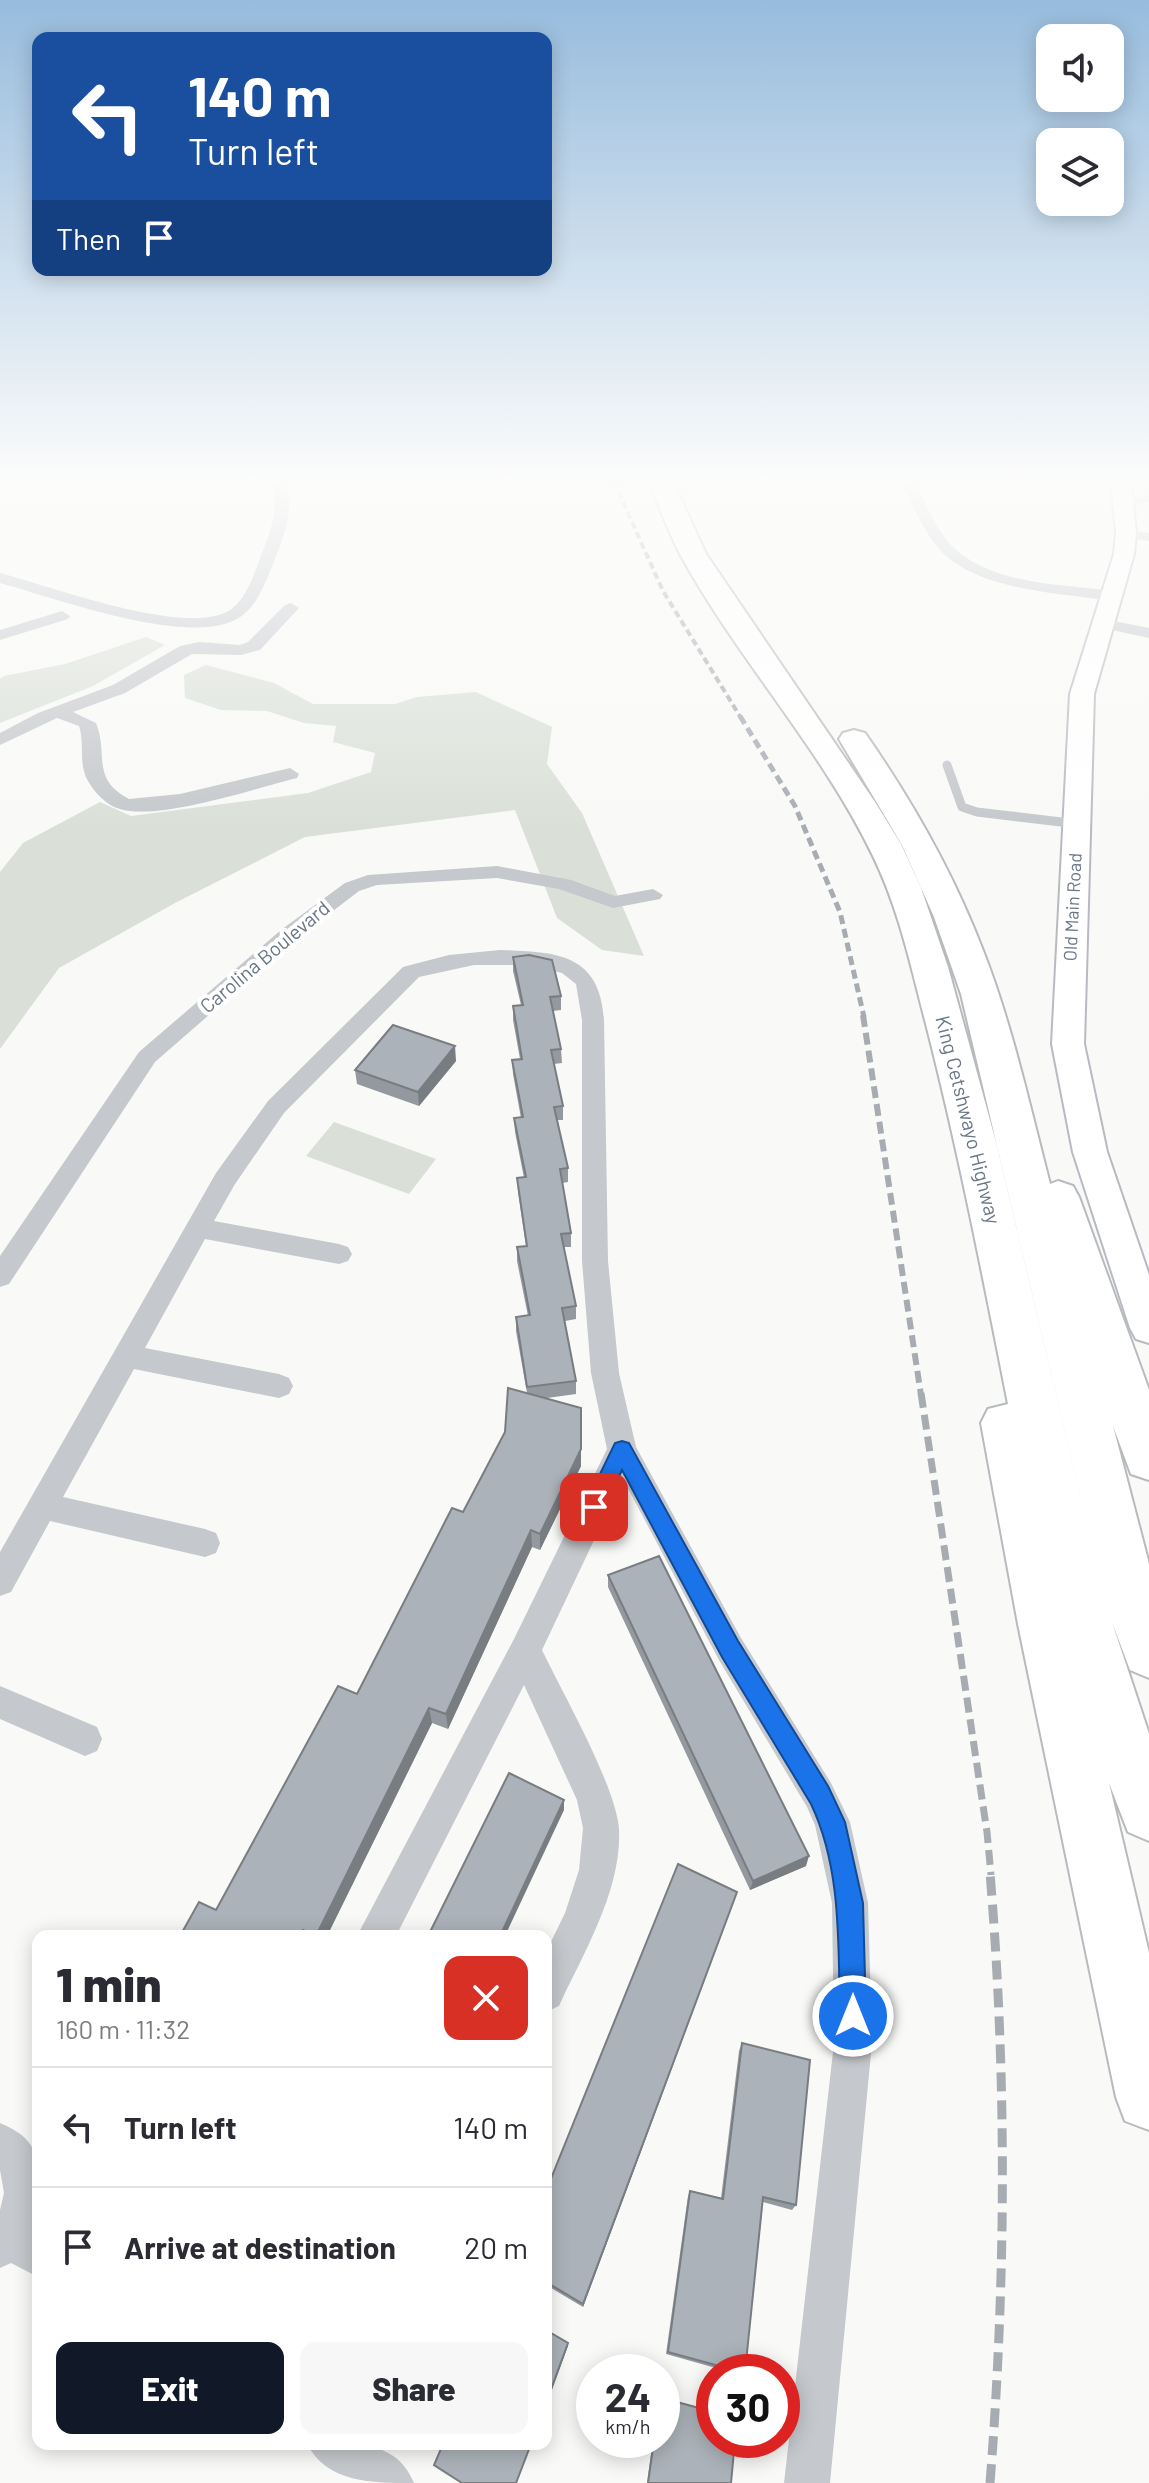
<!DOCTYPE html>
<meta charset="utf-8">
<style>
body{margin:0;font-family:Barlow,sans-serif;background:#f7f7f7;color:#2b2b33;height:100vh;display:flex;flex-direction:column;font-size:30px;white-space:nowrap}
*{box-sizing:border-box;margin:0}
p{font-size:26px;color:#7c7c81}
.icon{flex:none;width:44px;height:44px;fill:none;stroke:currentColor;stroke-width:2;stroke-linecap:round;stroke-linejoin:round}
.map{position:relative;flex:1;overflow:hidden}
.side{position:absolute;left:32px;top:1930px;width:520px;height:520px;display:flex;flex-direction:column;background:#fff;border-radius:16px;box-shadow:0 4px 20px #0003}
.side>*{flex:none}
.hud{position:absolute;left:32px;top:32px;width:520px;height:244px;border-radius:16px;box-shadow:0 4px 20px #0003;background:#1a4fa0;color:#fff;overflow:hidden}
.fabs{position:absolute;left:1036px;top:24px;display:grid;gap:16px}
.fabs a{display:grid;place-items:center;width:88px;height:88px;border-radius:16px;background:#fff;box-shadow:0 4px 20px #0003;font-size:40px}
.speed{position:absolute;left:576px;top:2354px;display:flex;gap:16px;font-size:40px;font-weight:700;text-align:center}
.speed>*{display:grid;place-content:center;width:104px;height:104px;border-radius:50%;background:#fff;box-shadow:0 4px 20px #0003;line-height:1}
.speed small{font-size:20px;font-weight:400}
.speed .limit{border:12px solid #d22;background:#fff;color:#111}
.pin{position:absolute;display:grid;place-items:center;width:68px;height:68px;color:#fff;margin:-34px;border-radius:16px;box-shadow:0 4px 12px #0006}
.me{position:absolute;width:88px;margin:-44px;rotate:0deg;stroke-linejoin:round;filter:drop-shadow(0 0 6px #0008)}
.turn{display:flex;align-items:center;gap:28px;height:168px;padding:0 24px;font-size:36px}
.turn .icon{width:104px;height:104px;stroke-width:2.5}
.turn b{display:block;font-size:56px;line-height:68px}
.then{display:flex;align-items:center;height:76px;padding:0 24px;background:#0003;gap:16px;font-size:30px}
.round{display:grid;place-items:center;flex:none;width:84px;height:84px;border-radius:16px;background:#f7f7f7}
.head{display:flex;align-items:center;justify-content:space-between;height:136px;padding:0 24px}
h1{font-size:48px;font-weight:800;line-height:60px}
.cta{display:flex;gap:16px;margin-top:auto;padding:16px 24px}
.cta a{flex:1;height:92px;border-radius:16px;background:#111827;color:#fff;font-size:32px;font-weight:800;line-height:92px;text-align:center}
.cta a+a{background:#f7f7f7;color:#2b2b33}
ul{padding:0;list-style:none}
li{display:flex;align-items:center;gap:24px;height:120px;padding:0 24px;border-top:2px solid #e1e1e2}
li div{flex:1}
li b{display:block;font-size:30px}
li em{font-style:normal}
.map>svg:first-child{display:block}
.green{fill:#dae0d8}
.lines{fill:none;stroke-linecap:round;stroke-linejoin:round}
.secondary-casing{stroke:#b7bbc1;stroke-width:4}
.highway-casing{stroke:#b8bbbe;stroke-width:4}
.lane-far1{stroke:#c5c8cc;stroke-width:7}
.lane{stroke:#c5c8cc;stroke-width:9}
.street{fill:#c5c8cc;fill-rule:evenodd}
.secondary{fill:#fff;fill-rule:evenodd}
.highway{fill:#fff;fill-rule:evenodd}
.rail-far4{stroke:#a7acb3;stroke-width:4;stroke-dasharray:7 4;stroke-linecap:butt}
.rail-far3{stroke:#a7acb3;stroke-width:5;stroke-dasharray:9 5;stroke-linecap:butt}
.rail-far2{stroke:#a7acb3;stroke-width:6;stroke-dasharray:12 6;stroke-linecap:butt}
.rail-far1{stroke:#a7acb3;stroke-width:7;stroke-dasharray:15 7;stroke-linecap:butt}
.rail{stroke:#a7acb3;stroke-width:9;stroke-dasharray:19 9;stroke-linecap:butt}
.wall{fill:#93999f}
.shaded-wall{fill:#787d82}
.building{fill:#abb2b9;stroke:#787d82;stroke-width:2}
.route{fill:#1a73e8;stroke:#114b97;stroke-width:2}
.labels{text-anchor:middle;stroke-width:8;stroke-linejoin:round;paint-order:stroke}
.far-street-label{font-size:18px;fill:#687687;stroke:#fff}
.street-label{font-size:20px;fill:#687687;stroke:#fff}
</style>
<div class="map">
<svg width="1149" height="2483" viewBox="0 0 1149 2483">
<rect width="100%" height="100%" fill="#f9f9f7"/>
<!-- green -->
<path class="green" d="M146,637L165,645L93,686L0,723V679L4,676L65,664Z
M206,665L274,683L313,704H395L417,697L476,692L552,727L547,764L582,813L644,956L602,950L557,918L515,810L305,837L175,903L59,968L0,1049V872L23,843L100,802L131,816L308,793L371,772L375,753L333,742L336,726L304,723L267,711L221,710L185,698L184,675Z
M334,1122L436,1159L409,1194L306,1156Z"/>
<g class="lines">
<!-- secondary casing -->
<g class="secondary-casing">
<path id="secondary" d="M1111,482H1131L1136,533L1134,554L1094,694L1084,1044L1107,1152L1149,1275V1343L1136,1339L1130,1328L1073,1152L1052,1044L1070,694L1114,554L1116,533Z"/>
</g>
<!-- highway casing -->
<g class="highway-casing">
<path id="highway" d="M649,482H673L706,554L875,802L901,844L921,888L948,967L996,1142L1098,1571L961,994L934,917L902,845L839,739L843,733L854,730L865,733C913,802 954,874 984,953C1013,1028 1030,1107 1050,1184L1058,1181L1073,1186L1079,1197L1149,1390V1480L1131,1474L1113,1426L1149,1564V1678L1130,1670L1112,1622L1149,1734V1841L1128,1832L1109,1783L1149,1953V2130L1125,2121L1116,2097L1018,1624L981,1423L988,1409L1008,1404C983,1277 958,1149 926,1024C911,967 899,909 873,856C821,748 737,659 680,554C668,531 659,506 649,482Z"/>
</g>
<!-- lane-far1 -->
<path class="lane-far1" d="M1123,502L1149,499"/>
<!-- lane -->
<path class="lane" d="M947,765L962,807L977,812L1078,824"/>
<!-- street -->
<path class="street" d="M270,482H284C296,509 284,537 273,564C265,583 257,608 237,619C188,647 55,598 0,583V573C51,586 187,638 230,610C246,599 254,575 260,558C270,533 281,508 270,482Z
M900,482H914C926,502 935,528 952,546C991,585 1061,584 1112,591L1120,596L1112,601C1061,593 979,591 941,551C923,532 913,505 900,482Z
M1126,529L1149,533V541L1121,536L1119,533Z
M291,603L299,608L260,650L241,655L192,654L125,693L73,712L96,723C109,755 90,778 129,799L180,794L290,768L299,774L297,778C256,788 158,821 120,809C106,805 95,793 88,781C78,764 85,744 79,726L57,718L0,745V733L38,713L113,685L180,646L199,642L240,645L248,642L285,605Z
M62,611L70,616L68,619L0,640V630Z
M1104,619L1149,628V638L1098,627L1096,624Z
M497,866L571,880L615,896L653,889L663,895L660,899L613,908L559,889L497,878L377,885L359,891L295,940L155,1062L9,1284L0,1287V1256L139,1052L281,930L345,883L368,875Z
M500,950C556,952 600,953 604,1020L608,1261L619,1373L636,1447L741,1638L831,1783L850,1822L868,1903L872,2043L830,2483H784L834,2043L832,1903L815,1825L807,1807L719,1660L623,1479L542,1650C562,1692 616,1786 619,1829C622,1890 584,1952 559,2006L546,2012V1952L565,1913L579,1870L583,1828L577,1800L524,1685L396,1936H357L514,1639L607,1449L591,1373L582,1261V1020L576,984L562,973L526,965H474L419,977L284,1113L235,1184L214,1221L339,1244L348,1247L352,1254L348,1261L339,1264L205,1239L145,1348L279,1374L289,1378L293,1386L289,1394L279,1398L134,1369L63,1497L205,1529L216,1533L220,1543L216,1553L205,1557L50,1521L11,1592L0,1596V1552L216,1173L268,1101L403,967L449,955Z
M0,1686L97,1727L102,1739L97,1751L85,1756L0,1719Z
M0,2123C38,2139 38,2155 38,2193C38,2206 39,2217 34,2230L38,2232V2277L11,2263L0,2268V2210L4,2193L0,2170Z
M307,2444C349,2444 395,2437 414,2483C372,2483 327,2483 307,2444Z"/>
<!-- secondary -->
<use href="#secondary" class="secondary"/>
<!-- highway -->
<use href="#highway" class="highway"/>
<!-- rail-far4 -->
<path class="rail-far4" d="M614,482L663,591L741,718"/>
<!-- rail-far3 -->
<path class="rail-far3" d="M740,716L795,806L840,912L864,1017"/>
<!-- rail-far2 -->
<path class="rail-far2" d="M863,1015L921,1395"/>
<!-- rail-far1 -->
<path class="rail-far1" d="M921,1393L987,1832L991,1875"/>
<!-- rail -->
<path class="rail" d="M990,2483C1006,2280 1007,2077 990,1873"/>
</g>
<!-- wall -->
<path class="wall" d="M513,957L561,996V1010L553,1011L561,1049L562,1063L554,1064L563,1106V1120H557L568,1168V1182L562,1183L571,1233V1247H564L576,1306V1319L565,1321L576,1381V1394L547,1398L581,1408V1466L540,1550L532,1547L448,1729L432,1723L327,1936H180L216,1910L357,1694L463,1512L527,1393L516,1331V1317L528,1316L517,1261V1247L526,1246L518,1192L517,1178H524L515,1132L514,1118H521L513,1074L512,1060L520,1059L513,1020V1006L521,1005L513,971Z
M456,1061L419,1106L357,1084L355,1070Z
M608,1575L806,1866L750,1890L608,1587Z
M734,1901L583,2307L546,2285V2191Z
M742,2043L796,2205L792,2210L763,2202L745,2372H730L666,2354L688,2196L690,2191L721,2198L739,2051Z
M653,2440H662L731,2483H647Z"/>
<!-- shaded-wall -->
<path class="shaded-wall" d="M455,1046L456,1061L419,1106L418,1092Z
M581,1449V1466L540,1550V1534Z
M531,1530L532,1547L448,1729L446,1714Z
M429,1708L432,1723L327,1936H316Z
M564,1800V1810L505,1936H500Z
M809,1856L806,1866L750,1890L753,1881Z
M737,1892L734,1901L583,2307V2304Z
M568,2343V2346L546,2406V2403Z"/>
<!-- building -->
<path class="building" d="M529,955L552,960L561,996L550,997L561,1049L551,1050L563,1106L554,1107L568,1168L560,1169L571,1233L561,1234L576,1306L562,1308L576,1381L527,1387L516,1317L530,1315L517,1247L527,1246L517,1178L526,1177L514,1118L523,1117L512,1060L522,1059L513,1006L523,1005L513,957Z
M393,1025L455,1046L418,1092L355,1070Z
M508,1388L581,1408V1449L540,1534L531,1530L446,1714L429,1708L316,1936L303,1930L300,1936H180L199,1902L216,1910L338,1686L357,1694L452,1508L463,1512L505,1432Z
M659,1556L809,1856L753,1881L608,1575Z
M509,1773L564,1800L500,1936H428Z
M678,1864L737,1892L583,2304L546,2282V2191Z
M742,2043L810,2060L796,2205L763,2197L745,2372H741L668,2352L690,2191L723,2199Z
M546,2330L568,2343L546,2403Z
M662,2398L714,2412V2440H735L731,2483H648L654,2440H662Z
M443,2444H531L516,2483H462L434,2465Z"/>
<!-- sky -->
<linearGradient id="sky" x2="0" y2="1"><stop stop-color="#97bcdd"/><stop offset="0.58" stop-color="#fcfcfb"/><stop offset="1" stop-color="#fcfcfb" stop-opacity="0"/></linearGradient>
<rect width="1149" height="829" fill="url(#sky)"/>
<!-- route -->
<path class="route" d="M622,1441L629,1443L738,1641L828,1786L845,1822L863,1903L866,2016L862,2026L853,2030L844,2026L840,2016C838,1945 842,1869 811,1804L722,1657L622,1470L602,1513L594,1516L587,1513L584,1507L615,1443Z"/>
<g class="labels">
<!-- far-street labels -->
<g class="far-street-label">
<text transform="translate(1073 907) rotate(-87)" y="6">Old Main Road</text>
</g>
<!-- street labels -->
<g class="street-label">
<text transform="translate(265 957) rotate(-40)" y="7">Carolina Boulevard</text>
<text transform="translate(968 1120) rotate(76)" y="7">King Cetshwayo Highway</text>
</g>
</g>
</svg>
<div class="fabs">
<a><svg class="icon" aria-label="sound" viewBox="0 0 24 24"><path d="M4 9h4l5-4v14l-5-4H4zM17 9q2 3 0 6"/></svg></a>
<a><svg class="icon" aria-label="layers" viewBox="0 0 24 24"><path d="M12 4l9 5-9 5-9-5zM3 14l9 5 9-5"/></svg></a>
</div>
<div class="speed"><div>24<small>km/h</small></div><div class="limit">30</div></div>
<div class="pin" style="left:594px;top:1507px;background:#d93025"><svg class="icon" aria-label="arrive" viewBox="0 0 24 24"><path d="M6 21V4h12l-3 4 3 4H6"/></svg></div>
<svg class="me" style="left:853px;top:2016px" viewBox="-20 -20 40 40"><circle r="17" fill="#1a73e8" stroke="#fff" stroke-width="3"/><path d="M0-11L8 9 0 5-8 9z" fill="#fff"/></svg>
<div class="hud">
<div class="turn"><svg class="icon" aria-label="left" viewBox="0 0 24 24"><path d="M17 20v-9H6M10 6l-5 5 5 5"/></svg><div><b>140 m</b>Turn left</div></div>
<div class="then">Then<svg class="icon" aria-label="arrive" viewBox="0 0 24 24"><path d="M6 21V4h12l-3 4 3 4H6"/></svg></div>
</div>
<section class="side">
<div class="head"><div><h1>1 min</h1><p>160 m · 11:32</p></div><a class="round" style="background:#d93025;color:#fff"><svg class="icon" aria-label="close" viewBox="0 0 24 24"><path d="M6 6l12 12M18 6L6 18"/></svg></a></div>
<ul>
<li><svg class="icon" aria-label="left" viewBox="0 0 24 24"><path d="M17 20v-9H6M10 6l-5 5 5 5"/></svg><div><b>Turn left</b></div><em>140 m</em></li>
<li><svg class="icon" aria-label="arrive" viewBox="0 0 24 24"><path d="M6 21V4h12l-3 4 3 4H6"/></svg><div><b>Arrive at destination</b></div><em>20 m</em></li>
</ul>
<div class="cta"><a>Exit</a><a>Share</a></div>
</section>
</div>
